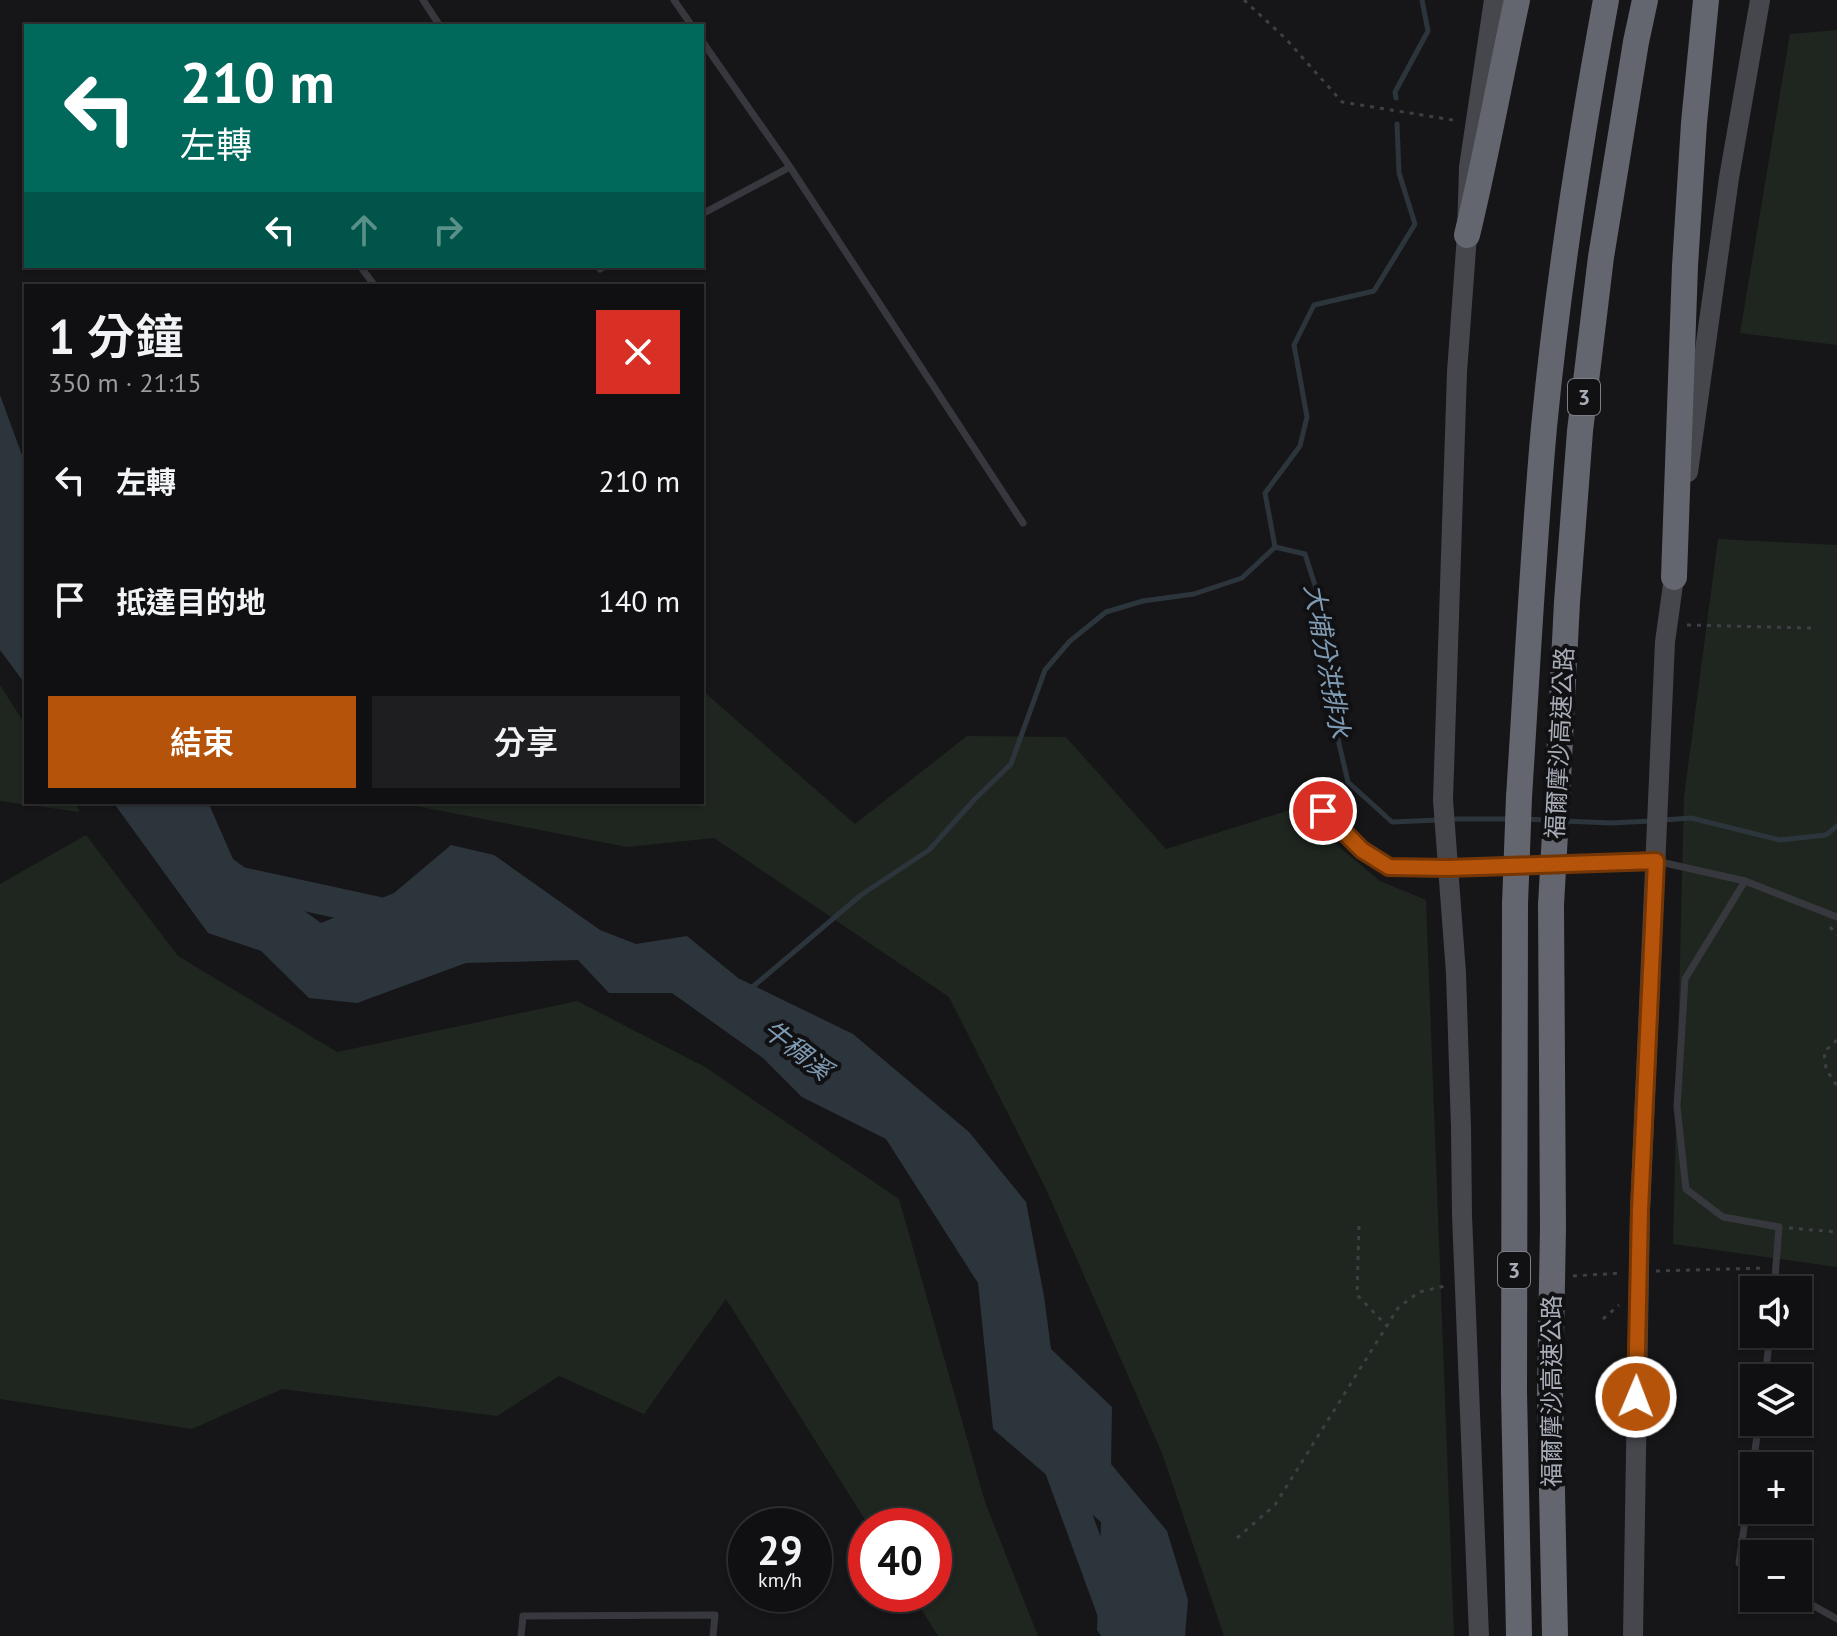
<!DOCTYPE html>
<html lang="zh-TW">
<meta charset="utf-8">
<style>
body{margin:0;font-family:"PT Sans","Noto Sans TC",sans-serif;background:#1e1e20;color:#f1f3f6;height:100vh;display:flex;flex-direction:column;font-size:30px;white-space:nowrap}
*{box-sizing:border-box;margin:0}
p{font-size:26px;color:#9c9d9f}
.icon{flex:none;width:44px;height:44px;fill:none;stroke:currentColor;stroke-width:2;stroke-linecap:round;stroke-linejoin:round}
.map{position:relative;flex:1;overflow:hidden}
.panel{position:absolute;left:24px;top:284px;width:680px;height:520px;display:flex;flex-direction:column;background:#101012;border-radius:0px;box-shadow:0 2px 6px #0004,0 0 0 2px #303032}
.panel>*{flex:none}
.top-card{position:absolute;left:24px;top:24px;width:680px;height:244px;border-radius:0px;box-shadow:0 2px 6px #0004,0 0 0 2px #303032;background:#00695c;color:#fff;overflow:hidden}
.fabs{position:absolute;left:1740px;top:1276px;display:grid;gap:16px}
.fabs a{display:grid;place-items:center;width:72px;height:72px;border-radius:0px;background:#101012;box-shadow:0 2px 6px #0004,0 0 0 2px #303032;font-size:40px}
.speed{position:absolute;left:728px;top:1508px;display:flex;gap:16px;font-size:40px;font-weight:700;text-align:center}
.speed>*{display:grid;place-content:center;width:104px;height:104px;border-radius:50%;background:#101012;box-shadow:0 2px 6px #0004,0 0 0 2px #303032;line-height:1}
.speed small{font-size:20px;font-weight:400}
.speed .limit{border:12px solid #d22;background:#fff;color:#111}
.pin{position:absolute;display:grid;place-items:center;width:68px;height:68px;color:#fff;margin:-34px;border:4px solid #fff;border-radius:50%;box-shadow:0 2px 8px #0007}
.me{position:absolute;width:88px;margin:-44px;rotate:1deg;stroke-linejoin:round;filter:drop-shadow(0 0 6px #0008)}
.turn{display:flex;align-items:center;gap:28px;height:168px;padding:0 24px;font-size:36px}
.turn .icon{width:104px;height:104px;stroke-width:2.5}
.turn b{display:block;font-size:56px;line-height:68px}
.lanes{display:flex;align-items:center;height:76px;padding:0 24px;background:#0003;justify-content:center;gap:40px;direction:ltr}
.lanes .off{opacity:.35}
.round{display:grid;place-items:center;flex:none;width:84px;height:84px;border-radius:0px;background:#1e1e20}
.overview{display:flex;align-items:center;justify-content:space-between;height:136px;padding:0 24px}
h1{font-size:48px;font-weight:600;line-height:60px}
.primary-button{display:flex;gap:16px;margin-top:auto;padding:16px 24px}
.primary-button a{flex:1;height:92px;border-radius:0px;background:#b45309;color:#fff;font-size:32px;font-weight:600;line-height:92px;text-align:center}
.primary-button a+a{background:#1e1e20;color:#f1f3f6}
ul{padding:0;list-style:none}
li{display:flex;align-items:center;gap:24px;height:120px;padding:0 24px}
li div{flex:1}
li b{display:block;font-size:30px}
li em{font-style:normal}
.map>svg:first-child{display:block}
.green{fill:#1e261f}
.water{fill:#2c353c}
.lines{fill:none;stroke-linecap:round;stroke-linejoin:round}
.stream{stroke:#2c353c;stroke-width:5}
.river{stroke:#2c353c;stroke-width:30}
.path{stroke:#3d3f44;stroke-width:3;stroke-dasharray:4 6;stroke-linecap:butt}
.lane{stroke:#37383d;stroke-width:7}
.secondary{stroke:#45474d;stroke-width:20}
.highway{stroke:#63666e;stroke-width:26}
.secondary-bridge{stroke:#45474d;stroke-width:20}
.highway-bridge{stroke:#63666e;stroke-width:26}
.route-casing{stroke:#753606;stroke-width:20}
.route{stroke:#b45309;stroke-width:14}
.labels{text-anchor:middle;stroke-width:8;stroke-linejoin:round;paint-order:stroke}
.shield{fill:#111113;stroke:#7b7e86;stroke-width:2}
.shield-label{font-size:22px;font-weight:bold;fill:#a8adb8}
.street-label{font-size:24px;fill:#a8adb8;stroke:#111113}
.water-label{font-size:26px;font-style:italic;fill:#7f9bb3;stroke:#111113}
</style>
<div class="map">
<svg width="1837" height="1636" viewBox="0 0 1837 1636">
<rect width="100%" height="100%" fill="#161618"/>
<!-- green -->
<path class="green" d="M1837,30V345L1740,333L1790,34Z
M1718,539L1837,545V1267L1673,1244L1684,797Z
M0,685L26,726V802H74L80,812L0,801Z
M702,690L855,824L967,736L1066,737L1166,849L1293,809L1380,881L1426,900L1454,1636H1224L1162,1453L1046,1189L949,997L714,838L627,847L396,802H702Z
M86,835L178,956L337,1052L577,1001L705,1067L899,1199L985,1502L1038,1636H938L912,1594H934V1526H869L726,1299L644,1414L559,1376L497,1416L282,1389L192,1429L0,1399V884Z"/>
<!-- water -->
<path class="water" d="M0,395L26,466V685L0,650Z
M113,802H208L233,859L321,923L394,893L451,845L494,855L600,930L636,944L687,936L738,978L853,1034L969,1132L1026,1202L1044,1296L1051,1349L1112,1407L1111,1464L1167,1531L1188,1600L1185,1636H1101L1097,1630L1101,1522L993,1429L978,1283L886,1139L802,1097L763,1058L672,993H609L578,960L466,963L357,1003L309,998L261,951L208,933Z"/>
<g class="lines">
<!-- stream -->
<path class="stream" d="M1396,98L1395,92L1428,31L1422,0
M1275,547L1265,493L1300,446L1307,417L1294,345L1314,305L1374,291L1415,224L1399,173L1397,124
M1448,819H1510
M1524,819L1546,820
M1664,820L1691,818L1780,840L1826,835L1837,826
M1564,821L1612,823L1650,821
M749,990L861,895L929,850L975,799L1011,764L1045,670L1070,641L1106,612L1143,601L1194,594L1242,578L1275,547L1305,554L1322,607L1337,735L1348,782L1392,822L1438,820"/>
<!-- river -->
<path class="river" d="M236,881L397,916
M1055,1456L1121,1636"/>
<!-- path -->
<path class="path" d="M1244,0L1286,39L1342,102L1459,121
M1687,625L1811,628
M1830,927L1837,935
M1837,1040L1824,1052L1826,1069L1837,1086
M1359,1226L1357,1295L1386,1325
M1789,1228L1837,1232
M1656,1271L1765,1268
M1573,1276L1621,1273
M1603,1319L1619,1305
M1237,1538L1275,1505L1398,1308L1419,1292L1445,1286"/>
<!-- lane -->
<path class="lane" d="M423,0L440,26
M674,0L692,26
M702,41L790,167L1023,523
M702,214L790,167
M360,266L375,286
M598,266L600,269L605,266
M1323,811L1362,850L1389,867L1448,868L1548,865
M1560,865L1656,861L1745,881L1837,917
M1745,881L1685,979L1677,1107L1686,1189L1723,1217L1779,1227L1774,1290
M1765,1378L1770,1334
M1754,1572L1739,1563L1759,1422
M1798,1597L1837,1619
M521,1636L523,1616L715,1615L713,1636"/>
<!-- secondary -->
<path class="secondary" d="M1688,472L1729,178L1760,0
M1461,1128L1456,973L1443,800L1457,372L1467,235L1469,167L1494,0
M1640,1210L1665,642L1676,563"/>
<!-- highway -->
<path class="highway" d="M1467,235C1486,157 1500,78 1517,0
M1674,577L1685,266L1694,123L1706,0
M1519,797C1527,674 1533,550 1544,427C1558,284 1580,141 1606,0
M1557,798L1567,602L1580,431L1601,257L1636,42L1645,0
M1515,904L1514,1392L1519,1636
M1551,905L1553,1227L1550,1394L1555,1636"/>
<!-- secondary-bridge -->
<path class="secondary-bridge" d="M1461,1128L1462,1215L1479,1636
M1633,1636L1640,1210"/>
<!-- highway-bridge -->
<path class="highway-bridge" d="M1515,904L1519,797
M1551,905L1557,798"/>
</g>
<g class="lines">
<!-- route casing -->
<g class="route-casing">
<path id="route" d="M1323,811L1362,850L1389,867L1448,868L1656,861L1640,1210L1636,1397"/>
</g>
<!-- route -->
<use href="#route" class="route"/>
</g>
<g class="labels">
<!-- shield labels -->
<g class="shield">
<rect x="1568" y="379" width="32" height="36" rx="6"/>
<rect x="1498" y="1252" width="32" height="36" rx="6"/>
</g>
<g class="shield-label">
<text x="1584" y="405">3</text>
<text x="1514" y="1278">3</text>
</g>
<!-- street labels -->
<g class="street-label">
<text transform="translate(1560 743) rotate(-87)" y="8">福爾摩沙高速公路</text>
<text transform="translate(1552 1391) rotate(-90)" y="8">福爾摩沙高速公路</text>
</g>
<!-- water labels -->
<g class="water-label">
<text transform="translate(1327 661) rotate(80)" y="9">大埔分洪排水</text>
<text transform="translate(797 1050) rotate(38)" y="9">牛稠溪</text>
</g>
</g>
</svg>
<div class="fabs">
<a><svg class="icon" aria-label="sound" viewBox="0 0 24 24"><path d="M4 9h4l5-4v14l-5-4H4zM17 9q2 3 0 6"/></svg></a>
<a><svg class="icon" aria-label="layers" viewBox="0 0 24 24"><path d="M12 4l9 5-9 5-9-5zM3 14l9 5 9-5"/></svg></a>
<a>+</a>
<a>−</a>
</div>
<div class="speed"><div>29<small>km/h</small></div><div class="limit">40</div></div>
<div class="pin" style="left:1323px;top:811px;background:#d93025"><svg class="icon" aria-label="arrive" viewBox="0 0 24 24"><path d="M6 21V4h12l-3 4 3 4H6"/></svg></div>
<svg class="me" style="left:1636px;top:1397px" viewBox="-20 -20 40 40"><circle r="17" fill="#b45309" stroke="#fff" stroke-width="3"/><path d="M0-11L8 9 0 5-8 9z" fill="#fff"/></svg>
<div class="top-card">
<div class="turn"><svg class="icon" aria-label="left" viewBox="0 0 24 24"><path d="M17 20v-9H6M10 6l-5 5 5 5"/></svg><div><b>210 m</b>左轉</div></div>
<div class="lanes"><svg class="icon" aria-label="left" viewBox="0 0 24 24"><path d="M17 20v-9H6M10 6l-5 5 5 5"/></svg><svg class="icon off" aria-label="ahead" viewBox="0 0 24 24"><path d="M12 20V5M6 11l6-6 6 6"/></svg><svg class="icon off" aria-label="right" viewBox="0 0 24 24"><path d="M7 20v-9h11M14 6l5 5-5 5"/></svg></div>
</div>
<section class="panel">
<div class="overview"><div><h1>1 分鐘</h1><p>350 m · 21:15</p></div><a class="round" style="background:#d93025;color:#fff"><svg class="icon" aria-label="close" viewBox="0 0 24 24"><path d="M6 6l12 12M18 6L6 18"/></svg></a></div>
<ul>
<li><svg class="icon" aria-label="left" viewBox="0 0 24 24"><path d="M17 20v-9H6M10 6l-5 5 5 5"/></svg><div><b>左轉</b></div><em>210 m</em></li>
<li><svg class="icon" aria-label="arrive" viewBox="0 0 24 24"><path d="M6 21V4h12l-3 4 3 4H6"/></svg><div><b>抵達目的地</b></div><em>140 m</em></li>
</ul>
<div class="primary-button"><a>結束</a><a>分享</a></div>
</section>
</div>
